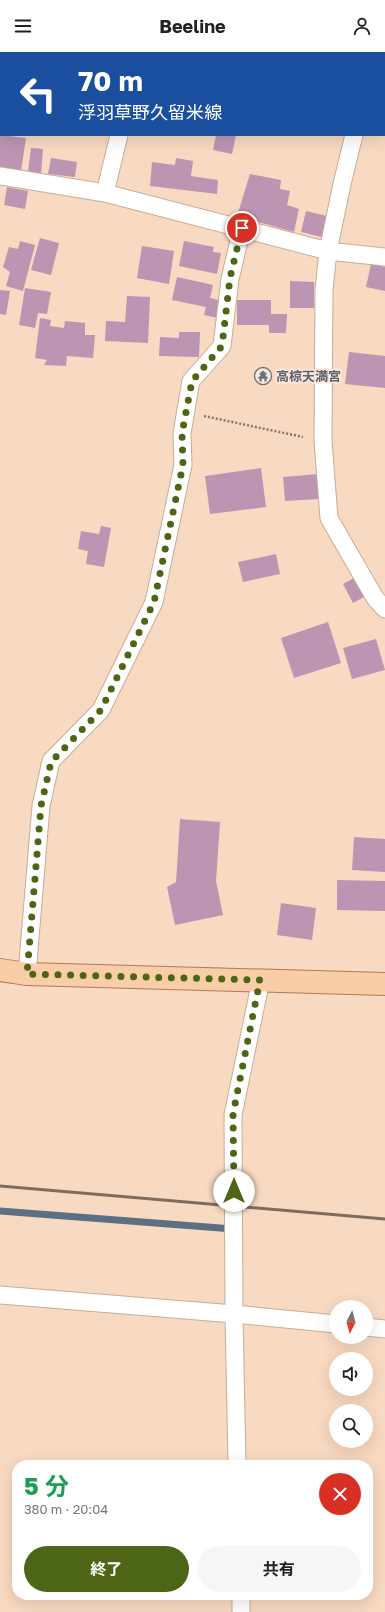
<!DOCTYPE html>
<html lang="ja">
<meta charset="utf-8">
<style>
body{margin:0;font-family:"Golos Text","Noto Sans JP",sans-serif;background:#f6f6f6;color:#222;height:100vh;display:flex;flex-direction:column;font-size:15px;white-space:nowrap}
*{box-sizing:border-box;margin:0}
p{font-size:13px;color:#767676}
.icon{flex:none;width:22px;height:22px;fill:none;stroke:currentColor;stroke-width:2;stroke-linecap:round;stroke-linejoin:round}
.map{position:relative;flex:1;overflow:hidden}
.side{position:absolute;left:12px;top:1408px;width:361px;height:140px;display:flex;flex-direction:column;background:#fff;border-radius:16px;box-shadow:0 4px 16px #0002}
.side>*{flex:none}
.banner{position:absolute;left:0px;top:0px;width:385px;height:84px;box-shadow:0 4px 16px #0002;background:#1a4fa0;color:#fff;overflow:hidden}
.needle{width:26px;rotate:186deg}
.fabs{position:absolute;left:329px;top:1248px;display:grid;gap:8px}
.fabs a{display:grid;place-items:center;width:44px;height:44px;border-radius:50%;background:#fff;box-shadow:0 4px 16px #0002;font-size:20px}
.pin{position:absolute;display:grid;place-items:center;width:34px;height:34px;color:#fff;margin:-17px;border:2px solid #fff;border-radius:50%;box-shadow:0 1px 4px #0007}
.me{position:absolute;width:44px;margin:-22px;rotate:0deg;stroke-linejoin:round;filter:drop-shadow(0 0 3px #0008)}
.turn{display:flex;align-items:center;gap:14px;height:84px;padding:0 12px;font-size:18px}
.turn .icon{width:52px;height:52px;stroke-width:2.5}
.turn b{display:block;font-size:28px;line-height:34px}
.round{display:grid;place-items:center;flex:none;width:42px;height:42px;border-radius:21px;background:#f6f6f6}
.summary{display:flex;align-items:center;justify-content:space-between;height:68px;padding:0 12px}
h1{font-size:24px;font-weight:700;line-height:30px;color:#1e9e55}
.cta{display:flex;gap:8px;margin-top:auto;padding:8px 12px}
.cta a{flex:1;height:46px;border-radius:24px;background:#4c6616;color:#fff;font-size:16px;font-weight:700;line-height:46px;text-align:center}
.cta a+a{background:#f6f6f6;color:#222}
header{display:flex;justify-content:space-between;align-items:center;height:52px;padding:0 12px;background:#fff;font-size:18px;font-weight:700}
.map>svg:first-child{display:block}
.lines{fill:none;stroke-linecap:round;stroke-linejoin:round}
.stream{stroke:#5d6f84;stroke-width:7}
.building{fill:#bc95b2}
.minor-casing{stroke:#caac95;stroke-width:19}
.primary-casing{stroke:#ae7b4f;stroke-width:24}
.path{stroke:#8a7565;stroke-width:2.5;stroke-dasharray:2 2;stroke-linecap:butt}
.minor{stroke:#fff;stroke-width:17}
.primary{stroke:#f8cda7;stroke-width:22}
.rail{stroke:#806c5d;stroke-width:3}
.route{stroke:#4c6616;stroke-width:7;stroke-dasharray:0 12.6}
.labels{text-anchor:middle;stroke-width:3.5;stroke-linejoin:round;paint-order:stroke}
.worship-label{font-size:13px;font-weight:bold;fill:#5b616d;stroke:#fce9da;text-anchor:start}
</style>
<header><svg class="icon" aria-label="menu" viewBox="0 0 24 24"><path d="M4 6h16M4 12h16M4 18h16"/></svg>Beeline<svg class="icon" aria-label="person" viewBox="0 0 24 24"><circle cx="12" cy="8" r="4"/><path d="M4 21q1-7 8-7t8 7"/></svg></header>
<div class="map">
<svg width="385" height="1560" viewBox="0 0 385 1560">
<rect width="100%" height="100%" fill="#f8d9c1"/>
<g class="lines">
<!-- stream -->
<path class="stream" d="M0,1159L233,1177"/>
</g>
<!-- building -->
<path class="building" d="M0,83L26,86L21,119L0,116Z
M216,83H236L232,102L213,98Z
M31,96L43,97L41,122L28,120Z
M51,106L77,110L75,125L48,122Z
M176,106L193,109L191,124L218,128L217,142L150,134L152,110L175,113Z
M250,122L281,128L280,137L290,139L287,153L299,157L294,180L237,164Z
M7,135L28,139L25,157L4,153Z
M306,159L331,165L325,186L301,180Z
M40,186L59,191L51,223L31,218Z
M20,189L35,193L23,239L6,234L10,220L3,215L9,195L18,197Z
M184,189L214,195L213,200L221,201L217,222L179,214Z
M142,194L174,199L169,232L137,226Z
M371,212L385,215V239L366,235Z
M177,225L213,233L210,246L222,249L218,266L204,263L206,255L172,248Z
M290,229L314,230V256H290Z
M25,236L51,240L47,262L38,261L35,276L19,273Z
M0,238L10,239L6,263L0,262Z
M127,244L150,245L148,291L105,289L106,269L125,270Z
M237,248H271V262H287L286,281H269V273H237Z
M40,266L51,268L50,274L64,276L65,269L85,271V283H95L93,306L67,304L66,314L44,313L47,308L35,306Z
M179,280H200L199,305L159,304L160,285L179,286Z
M349,300L385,304V336L345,332Z
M261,416L266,455L210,462L205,424Z
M318,422L320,447L285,449L283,425Z
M101,474L111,476L104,515L86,512L88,499L78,497L81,479L99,482Z
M276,502L280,522L243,530L238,510Z
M354,526L364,545L353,551L343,532Z
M328,570L341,611L294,626L281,586Z
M376,587L385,618L352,627L343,596Z
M180,767L220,770L216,829L223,863L175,873L167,835L176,830Z
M354,785L385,787V820L352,818Z
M337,828L385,829V859L337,858Z
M281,851L316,856L312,888L277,883Z"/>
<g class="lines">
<!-- minor casing -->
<g class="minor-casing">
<path id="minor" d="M132,0L133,1
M374,1V0
M354,83L342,132L328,199L324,238L323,389L329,466L375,546L385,557
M0,124L105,141L328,199L385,205
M105,141L119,83
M27,922L41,754L51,709L101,658L154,550L183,413L182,381L191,329L222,294L230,227L242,176
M0,1243L234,1262L336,1272
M366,1275L385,1277
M237,1413L234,1262L233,1063L261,928
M241,1543V1560"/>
</g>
<!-- primary casing -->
<g class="primary-casing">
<path id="primary" d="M0,918L27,922L385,932"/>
</g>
<!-- path -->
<path class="path" d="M204,364L303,385"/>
<!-- minor -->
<use href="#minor" class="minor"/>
<!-- primary -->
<use href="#primary" class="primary"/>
<!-- rail -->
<path class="rail" d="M0,1134L385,1167"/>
</g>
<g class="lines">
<!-- route -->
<path class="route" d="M234,1139L233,1062L260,928L27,922L41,754L51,710L101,658L154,550L183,413L182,381L192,329L222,294L230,226L242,176"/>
</g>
<!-- icons -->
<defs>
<g id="temple-ring" transform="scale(0.9)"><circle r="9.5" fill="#fce9da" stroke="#6b7280" stroke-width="1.5"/><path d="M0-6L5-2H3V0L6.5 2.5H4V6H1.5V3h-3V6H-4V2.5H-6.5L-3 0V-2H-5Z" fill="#6b7280"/></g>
</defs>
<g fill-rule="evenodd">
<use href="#temple-ring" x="263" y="324"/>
</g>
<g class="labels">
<!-- worship labels -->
<g class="worship-label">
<text x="276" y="329">高椋天満宮</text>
</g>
</g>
</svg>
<div class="fabs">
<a><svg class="needle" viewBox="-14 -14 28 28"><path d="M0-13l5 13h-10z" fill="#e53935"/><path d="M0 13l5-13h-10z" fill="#767676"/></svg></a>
<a><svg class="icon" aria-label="sound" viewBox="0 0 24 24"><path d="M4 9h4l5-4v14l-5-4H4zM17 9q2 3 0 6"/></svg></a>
<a><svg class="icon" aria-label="search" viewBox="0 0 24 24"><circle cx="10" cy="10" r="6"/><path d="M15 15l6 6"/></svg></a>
</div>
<div class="pin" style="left:242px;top:176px;background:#d93025"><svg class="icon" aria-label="arrive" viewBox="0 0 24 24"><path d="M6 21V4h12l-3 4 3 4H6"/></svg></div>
<svg class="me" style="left:234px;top:1139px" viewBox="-20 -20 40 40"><circle r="19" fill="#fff"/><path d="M0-13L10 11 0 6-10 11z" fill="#4c6616"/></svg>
<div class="banner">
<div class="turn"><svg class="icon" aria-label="left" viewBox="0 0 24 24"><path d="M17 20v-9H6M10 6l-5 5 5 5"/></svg><div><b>70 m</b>浮羽草野久留米線</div></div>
</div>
<section class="side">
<div class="summary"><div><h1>5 分</h1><p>380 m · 20:04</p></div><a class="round" style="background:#d93025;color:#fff"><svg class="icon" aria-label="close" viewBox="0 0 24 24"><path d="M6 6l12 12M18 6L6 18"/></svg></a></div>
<div class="cta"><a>終了</a><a>共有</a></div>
</section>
</div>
